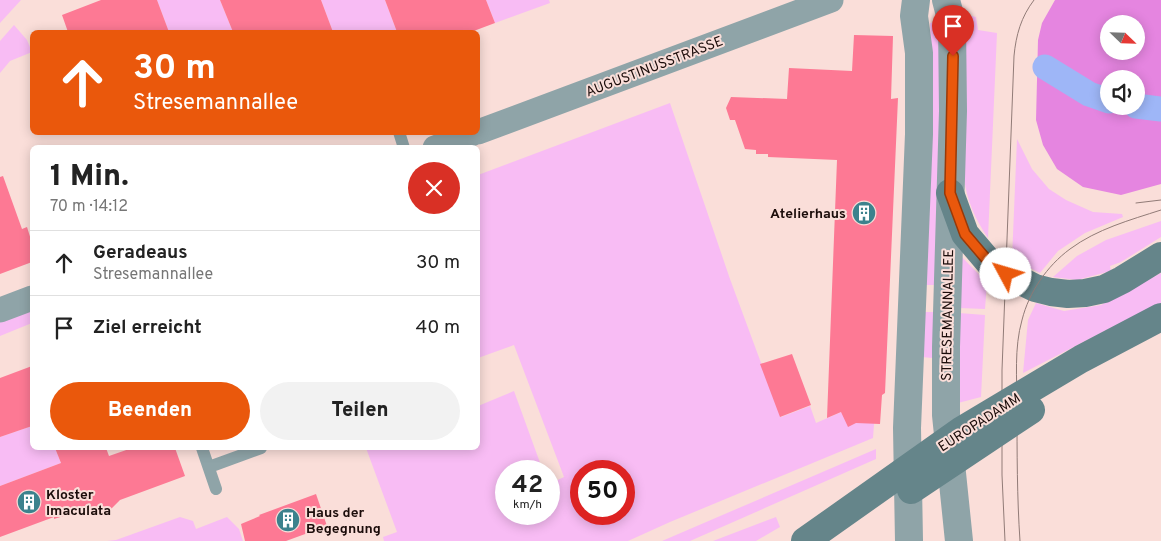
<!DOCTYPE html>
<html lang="de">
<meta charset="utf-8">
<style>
body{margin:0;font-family:Overpass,sans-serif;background:#f2f2f2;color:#222;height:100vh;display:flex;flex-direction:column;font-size:19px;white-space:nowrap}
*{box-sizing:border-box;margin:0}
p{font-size:16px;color:#767676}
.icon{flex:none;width:28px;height:28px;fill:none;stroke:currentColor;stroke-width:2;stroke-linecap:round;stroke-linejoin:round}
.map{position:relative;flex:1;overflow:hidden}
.panel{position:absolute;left:30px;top:145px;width:450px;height:305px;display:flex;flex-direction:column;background:#fff;border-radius:8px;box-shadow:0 2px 12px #0003}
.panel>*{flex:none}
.banner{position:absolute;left:30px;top:30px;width:450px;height:105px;border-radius:8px;box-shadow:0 2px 12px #0003;background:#ea580c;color:#fff;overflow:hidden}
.needle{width:32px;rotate:113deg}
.fabs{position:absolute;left:1100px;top:15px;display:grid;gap:10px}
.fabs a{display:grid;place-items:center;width:45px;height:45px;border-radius:50%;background:#fff;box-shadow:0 2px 12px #0003;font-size:25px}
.speed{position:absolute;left:495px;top:460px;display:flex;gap:10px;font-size:25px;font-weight:700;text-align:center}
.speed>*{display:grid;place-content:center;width:65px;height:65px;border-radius:50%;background:#fff;box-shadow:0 2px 12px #0003;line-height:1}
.speed small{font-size:12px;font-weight:400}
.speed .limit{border:8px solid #d22;background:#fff;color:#111}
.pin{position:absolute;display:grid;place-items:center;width:42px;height:42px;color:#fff;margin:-51px -21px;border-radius:50% 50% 50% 0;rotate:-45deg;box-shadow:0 0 5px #0007}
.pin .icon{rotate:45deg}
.me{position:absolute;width:55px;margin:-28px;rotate:309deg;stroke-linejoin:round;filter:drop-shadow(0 0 4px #0008)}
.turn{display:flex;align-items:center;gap:18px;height:105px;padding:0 20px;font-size:22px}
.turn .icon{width:65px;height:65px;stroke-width:2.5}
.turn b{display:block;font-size:35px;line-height:42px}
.round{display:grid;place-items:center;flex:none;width:52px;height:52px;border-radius:26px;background:#f2f2f2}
.overview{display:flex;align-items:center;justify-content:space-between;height:85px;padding:0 20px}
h1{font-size:30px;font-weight:800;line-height:38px}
.action{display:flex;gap:10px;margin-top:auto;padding:10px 20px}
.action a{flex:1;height:58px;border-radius:30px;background:#ea580c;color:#fff;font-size:20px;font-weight:800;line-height:58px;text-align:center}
.action a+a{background:#f2f2f2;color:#222}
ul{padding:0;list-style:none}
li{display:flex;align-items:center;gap:15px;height:65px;padding:0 20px;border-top:1px solid #e0e0e0}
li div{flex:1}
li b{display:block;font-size:19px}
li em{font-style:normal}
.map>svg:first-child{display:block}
.green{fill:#f8bcf4;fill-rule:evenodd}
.forest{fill:#e585e0;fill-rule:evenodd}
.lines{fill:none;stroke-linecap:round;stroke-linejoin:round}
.canal{stroke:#9eb6f7;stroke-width:25}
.building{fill:#fd7994}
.service{stroke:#8fa4a8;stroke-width:12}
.minor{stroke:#8fa4a8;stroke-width:25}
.tertiary{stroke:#8fa4a8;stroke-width:28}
.secondary{stroke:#65858a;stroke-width:28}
.tram{stroke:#917b77;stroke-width:1}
.secondary-bridge{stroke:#65858a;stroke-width:28}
.route-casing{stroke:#983908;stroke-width:12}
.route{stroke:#ea580c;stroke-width:9}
.labels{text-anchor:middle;stroke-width:4;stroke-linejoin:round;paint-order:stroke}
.street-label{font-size:14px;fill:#1b0c0a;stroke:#faded9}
.poi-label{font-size:14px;font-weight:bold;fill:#1b0c0a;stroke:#faded9;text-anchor:start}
</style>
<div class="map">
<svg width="1161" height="541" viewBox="0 0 1161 541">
<rect width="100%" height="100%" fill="#faded9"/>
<!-- green -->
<path class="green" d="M0,0H21L0,23Z
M157,0H220L233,32H169Z
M321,0H385L397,32H333Z
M486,0H549L550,3L495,23Z
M963,14L976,17L978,30L997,33L988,238C975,219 967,201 964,178Z
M940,21L941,94L936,285H925L932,93L930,23Z
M14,25L27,40L32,52L10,61L0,73V41Z
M670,103L730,279L781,417L810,406L816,423L876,397L873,438L670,522L628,541H384L383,537L397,532L366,448H478V406L514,391L543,471H506V514H549V484L564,477L514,345L478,358V175ZM581,471H624V514H581Z
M1017,139L1032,169L1049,189L1066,200L1093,212L1122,214L1123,217L1085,233L1058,251L1040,273L1012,259Z
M1161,221V237L1121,262L1110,266L1111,271L1077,280L1053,277L1077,256L1106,240Z
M961,256L987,283L985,309L959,308Z
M1161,273V304L1126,320L1023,373L1028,320L1036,303L1064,311L1101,305Z
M32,309V323L0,336V322Z
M924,312H934L932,358L922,357Z
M959,313L985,315L981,397L958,403Z
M32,426V448H55L61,463L0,486V437Z
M876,449V459L690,541H662Z
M180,517L193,521L196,529L227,517L239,529L243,541H107L116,540Z
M776,517L780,527L756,541H713Z"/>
<!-- forest -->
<path class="forest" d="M1055,0H1161V184L1121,195L1083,187L1057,169L1043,145L1036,120L1038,40L1042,23ZM1109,24H1136V51H1109ZM1109,79H1136V106H1109Z"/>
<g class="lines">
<!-- canal -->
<path class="canal" d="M1045,67L1089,94L1109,101
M1136,106L1161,109"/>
</g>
<!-- building -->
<path class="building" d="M101,0H157L169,32H68L62,15Z
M220,0H321L333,32H233Z
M385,0H486L495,23L471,32H397Z
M854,35L893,36L891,99L898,98L885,393L882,395L880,424L856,423L848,427L841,412L827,418L837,160L768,157V154H756V150L745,149L735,120H730L726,108L731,97L787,99L789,68L852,71Z
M3,176L22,229L27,227L32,243V262L0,274V177Z
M792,354L811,405L780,417L760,364Z
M32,366V426L0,437V378Z
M55,448H106L109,456L132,448H175L185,476L120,500L110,510L104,513H91L83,510L54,519V517L0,537V486L61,463Z
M316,494L327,526L286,541H245L241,524L260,516L259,515Z"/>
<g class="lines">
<!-- service -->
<path class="service" d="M399,132L404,148
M202,448L216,489
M209,467L261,448"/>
<!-- minor -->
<path class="minor" d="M478,132L831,0
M435,148L476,132
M0,310L32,298"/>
<!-- tertiary -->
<path class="tertiary" d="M946,0L952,23L953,111L946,347V415L959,541
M909,541L907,428L919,134V53L914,16L916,0"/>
<!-- secondary -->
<path class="secondary" d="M950,193L965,234L993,267L1035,288L1051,292L1068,294L1085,293L1104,289L1122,280L1161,256"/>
<!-- tram -->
<path class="tram" d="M1136,203L1161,200
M1005,541L1002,475V370L1014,56C1016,35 1021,17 1034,0
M1020,541C1017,497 1017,452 1017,408C1017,379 1014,348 1022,320C1029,292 1047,266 1070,249C1097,229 1130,220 1161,210"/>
<!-- secondary-bridge -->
<path class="secondary-bridge" d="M911,490L1031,410
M805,541L962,430L1081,359L1161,317"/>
</g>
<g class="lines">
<!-- route casing -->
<g class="route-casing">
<path id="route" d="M953,56L950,193L965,234L993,267L1006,274"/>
</g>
<!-- route -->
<use href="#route" class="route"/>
</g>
<!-- icons -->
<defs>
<g id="building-disc" transform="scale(1.25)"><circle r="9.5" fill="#3c828d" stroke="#faded9"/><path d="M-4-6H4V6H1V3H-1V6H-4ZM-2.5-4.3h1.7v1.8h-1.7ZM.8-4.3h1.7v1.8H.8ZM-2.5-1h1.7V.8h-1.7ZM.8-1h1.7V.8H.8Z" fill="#fff"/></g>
</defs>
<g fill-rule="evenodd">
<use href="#building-disc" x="864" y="213"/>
<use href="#building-disc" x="29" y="502"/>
<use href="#building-disc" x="288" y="520"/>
</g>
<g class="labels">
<!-- street labels -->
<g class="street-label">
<text transform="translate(654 66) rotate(-21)" y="5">AUGUSTINUSSTRASSE</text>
<text transform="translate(947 315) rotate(-89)" y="5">STRESEMANNALLEE</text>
<text transform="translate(979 422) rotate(-33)" y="5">EUROPADAMM</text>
</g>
<!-- poi labels -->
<g class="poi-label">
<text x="846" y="218" text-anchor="end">Atelierhaus</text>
<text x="46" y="499">Kloster<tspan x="46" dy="16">Imaculata</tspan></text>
<text x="306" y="517">Haus der<tspan x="306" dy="16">Begegnung</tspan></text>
</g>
</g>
</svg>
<div class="fabs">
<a><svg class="needle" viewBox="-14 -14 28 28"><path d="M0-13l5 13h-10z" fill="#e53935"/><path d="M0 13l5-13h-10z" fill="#767676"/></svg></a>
<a><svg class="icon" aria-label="sound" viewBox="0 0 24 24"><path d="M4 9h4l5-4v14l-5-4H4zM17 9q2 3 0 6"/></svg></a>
</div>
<div class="speed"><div>42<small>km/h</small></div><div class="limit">50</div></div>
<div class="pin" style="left:953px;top:56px;background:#d93025"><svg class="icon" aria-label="arrive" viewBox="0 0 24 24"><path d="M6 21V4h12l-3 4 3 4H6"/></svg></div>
<svg class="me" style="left:1006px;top:274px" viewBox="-20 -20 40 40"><circle r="19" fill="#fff"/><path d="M0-13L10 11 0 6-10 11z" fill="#ea580c"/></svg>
<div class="banner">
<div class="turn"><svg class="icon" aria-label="ahead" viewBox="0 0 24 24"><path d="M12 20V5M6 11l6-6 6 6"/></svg><div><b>30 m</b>Stresemannallee</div></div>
</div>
<section class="panel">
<div class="overview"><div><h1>1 Min.</h1><p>70 m · 14:12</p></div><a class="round" style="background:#d93025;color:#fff"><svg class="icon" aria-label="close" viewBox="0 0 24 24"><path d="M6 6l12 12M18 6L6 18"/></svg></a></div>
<ul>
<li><svg class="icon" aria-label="ahead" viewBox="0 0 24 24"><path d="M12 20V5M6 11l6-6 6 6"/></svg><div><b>Geradeaus</b><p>Stresemannallee</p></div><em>30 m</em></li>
<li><svg class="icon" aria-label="arrive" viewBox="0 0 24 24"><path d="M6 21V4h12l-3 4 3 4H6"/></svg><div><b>Ziel erreicht</b></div><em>40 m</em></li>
</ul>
<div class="action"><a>Beenden</a><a>Teilen</a></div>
</section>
</div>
